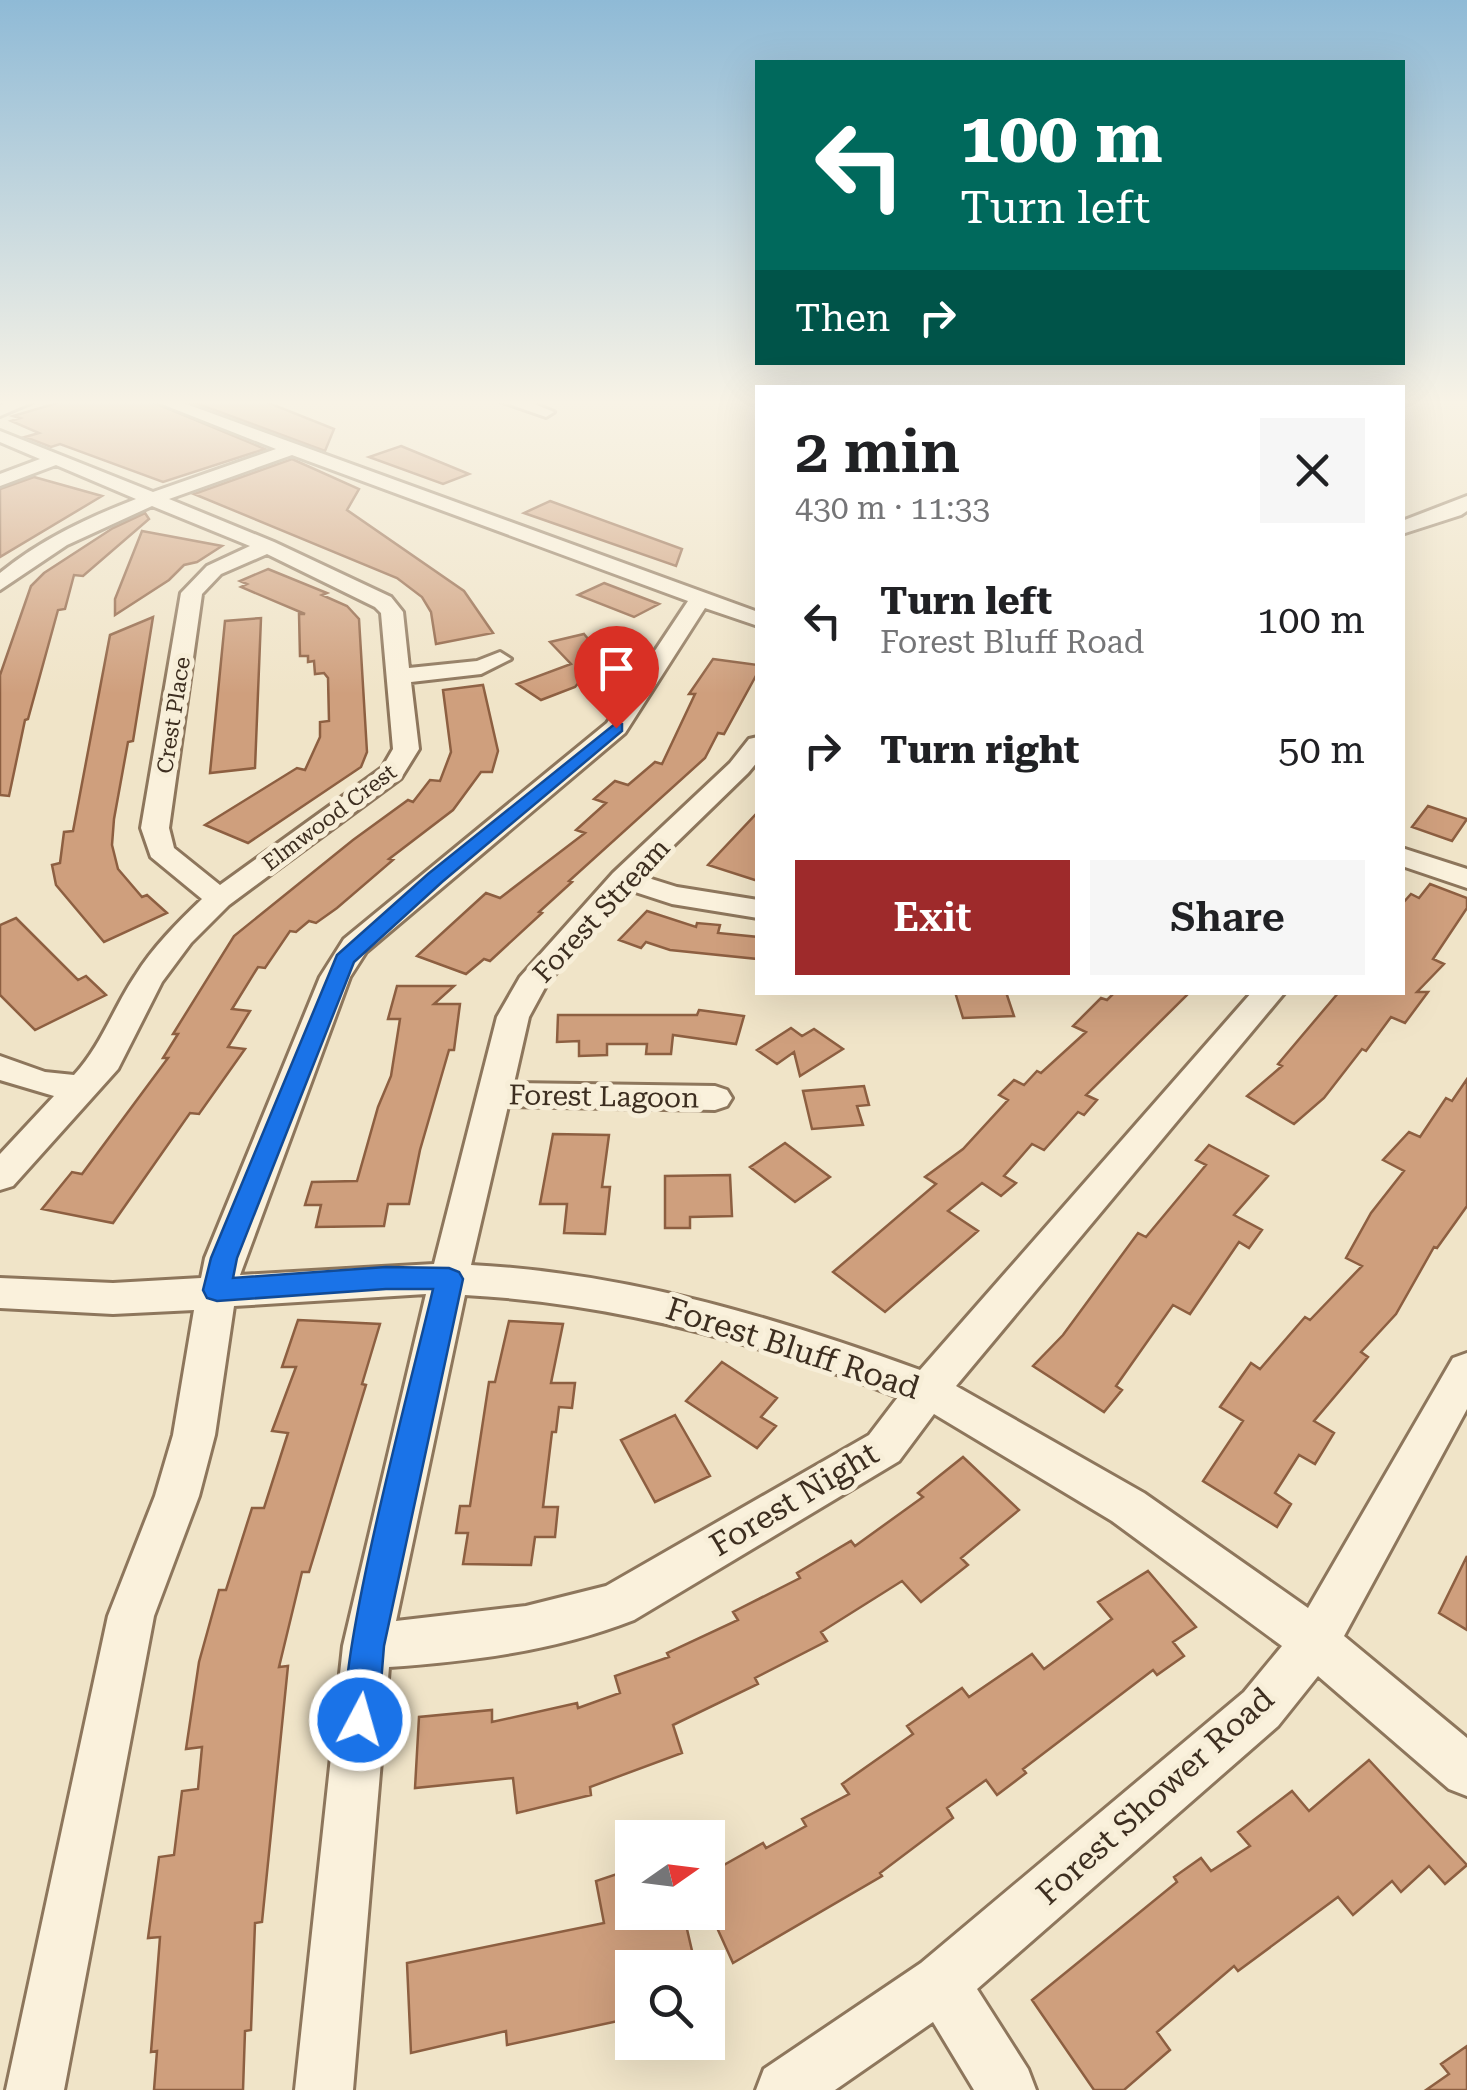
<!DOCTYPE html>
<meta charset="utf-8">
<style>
body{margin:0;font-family:"Roboto Serif",serif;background:#f6f6f6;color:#202124;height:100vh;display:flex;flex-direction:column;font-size:38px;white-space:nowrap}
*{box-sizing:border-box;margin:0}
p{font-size:32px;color:#757577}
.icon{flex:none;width:55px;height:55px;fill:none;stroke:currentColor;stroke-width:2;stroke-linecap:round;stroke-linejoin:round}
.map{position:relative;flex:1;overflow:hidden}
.side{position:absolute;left:755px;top:385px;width:650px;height:610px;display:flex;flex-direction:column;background:#fff;border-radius:0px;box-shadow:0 10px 40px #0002}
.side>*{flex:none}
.top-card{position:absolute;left:755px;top:60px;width:650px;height:305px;border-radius:0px;box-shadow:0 10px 40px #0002;background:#00695c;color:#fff;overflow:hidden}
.needle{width:65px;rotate:76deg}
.tools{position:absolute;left:615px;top:1820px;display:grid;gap:20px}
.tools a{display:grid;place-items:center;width:110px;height:110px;border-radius:0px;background:#fff;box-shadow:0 10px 40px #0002;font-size:50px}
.pin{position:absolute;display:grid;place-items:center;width:85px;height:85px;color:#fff;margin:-102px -42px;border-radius:50% 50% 50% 0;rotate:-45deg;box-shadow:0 0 10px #0007}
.pin .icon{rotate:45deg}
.me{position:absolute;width:110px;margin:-55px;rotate:6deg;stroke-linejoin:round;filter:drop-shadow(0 0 8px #0008)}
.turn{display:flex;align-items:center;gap:35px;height:210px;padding:0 40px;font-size:45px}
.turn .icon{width:130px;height:130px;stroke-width:2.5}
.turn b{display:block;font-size:70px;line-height:85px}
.then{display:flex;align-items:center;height:95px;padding:0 40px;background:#0003;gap:20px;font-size:38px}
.round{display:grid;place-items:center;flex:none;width:105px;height:105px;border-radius:0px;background:#f6f6f6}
.summary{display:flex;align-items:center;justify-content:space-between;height:170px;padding:0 40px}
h1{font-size:60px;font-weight:600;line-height:75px}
.action{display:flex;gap:20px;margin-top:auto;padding:20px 40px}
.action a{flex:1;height:115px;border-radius:0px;background:#9e2a2b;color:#fff;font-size:40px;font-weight:600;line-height:115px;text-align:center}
.action a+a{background:#f6f6f6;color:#202124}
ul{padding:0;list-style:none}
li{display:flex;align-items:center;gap:30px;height:130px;padding:0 40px}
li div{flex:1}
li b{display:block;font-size:38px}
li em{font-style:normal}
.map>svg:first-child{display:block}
.building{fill:#cf9f7d;stroke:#8d5f41;stroke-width:2.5}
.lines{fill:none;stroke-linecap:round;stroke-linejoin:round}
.minor-casing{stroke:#8d765c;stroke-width:6}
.minor{fill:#faf1dc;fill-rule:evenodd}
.route{fill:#1a73e8;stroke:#114b97;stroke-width:2.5}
.labels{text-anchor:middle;stroke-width:10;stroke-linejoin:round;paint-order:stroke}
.far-street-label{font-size:22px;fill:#3d2e20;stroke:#f7eed8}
.street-label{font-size:28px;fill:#3d2e20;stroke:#f7eed8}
.near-street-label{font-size:32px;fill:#3d2e20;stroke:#f7eed8}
</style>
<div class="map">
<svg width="1467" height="2090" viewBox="0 0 1467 2090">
<rect width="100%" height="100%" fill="#f0e4c8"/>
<!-- building -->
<path class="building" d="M64,401H150L265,449L163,482L60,444L51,447L25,437L39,433L11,421L20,418L13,416Z
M190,401H264L334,429L325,451Z
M401,446L469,474L443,484L369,457Z
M292,459L359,489L347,510L464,591L493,633L436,644L431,612L422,597L397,578L194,494Z
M34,477L102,496L0,557V489Z
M550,501L682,549L676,566L524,513Z
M145,513L149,519L83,576L74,575L65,609L58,610L28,719L25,720L9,796L0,795V675L31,586L44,573L113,528Z
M142,531L222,546L197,562L184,565L169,580L115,615V599Z
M268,569L327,593L322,595L347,606L359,619L367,752L361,767L248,843L205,825L297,768L305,770L320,737V722L329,721L328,678L324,673L315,674L314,661L308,662V656H300L299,614H305L241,587L247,584L240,581Z
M604,583L659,604L634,617L578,595Z
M153,617L133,741L128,742L114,819L112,845L118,869L142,897L147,895L167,913L104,942L56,885L52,865L60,863L64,832L73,831L110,635Z
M261,618L255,768L210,773L225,621Z
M584,634L600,653L606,651L575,687L541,700L517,684L571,664L550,642Z
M713,659L758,665V672L724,734L718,733L705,758L569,881L572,882L539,912L542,913L490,961L484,959L466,974L417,956L486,893L500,898L585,833L576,830L606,803L594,799L615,781L628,785L655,762L662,764L695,694H689Z
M483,685L498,751L492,772H481L453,810L389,859L393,860L337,908L316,923L309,921L296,932L290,931L265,968L258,967L232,1009L250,1011L228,1047L245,1049L199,1114L190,1113L113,1223L42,1209L72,1172L82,1174L168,1058H163L178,1034H173L234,936L353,840L408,800L413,802L430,780L440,781L451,752L443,690Z
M1428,806L1467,819L1452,841L1412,827Z
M758,812V881L708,865Z
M1430,884L1467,898V908L1433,959L1444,964L1417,992H1428L1405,1023L1391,1017L1366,1051L1362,1049L1324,1098L1294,1124L1247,1096L1282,1066L1278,1064L1339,992H1402V904L1411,894L1419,898Z
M647,911L696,927L697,923L720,925L718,933L758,937V959L670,950L646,942L641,948L619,940Z
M16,918L78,980L86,976L106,995L35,1030L0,995V925Z
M397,986H454L434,1004H460L454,1050H449L420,1150L409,1204H388L384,1226L316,1227L321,1205H305L312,1182L357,1181L378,1107L391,1076L400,1019H388Z
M955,992H1006L1014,1016L963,1018Z
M1115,992H1190L1086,1095L1097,1100L1084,1115L1078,1112L1044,1150L1032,1144L1004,1176L1016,1183L1001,1196L982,1183L948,1211L978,1231L885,1312L833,1272L936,1184L925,1177L963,1149L1008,1100L999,1095L1014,1080L1024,1085L1037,1071L1041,1073L1086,1032L1073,1026L1101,998L1107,1000Z
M699,1010L744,1016L736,1044L673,1035L671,1054H646L647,1044H607V1055L579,1056V1041L557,1042L558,1015H697Z
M791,1028L802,1036L814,1029L843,1049L800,1076L794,1052L777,1064L757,1050Z
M1467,1079V1206L1437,1248L1434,1247L1396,1314L1361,1352L1368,1357L1314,1421L1334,1433L1315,1464L1299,1455L1275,1493L1291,1504L1277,1527L1203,1481L1243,1421L1220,1407L1251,1363L1260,1369L1305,1317L1310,1320L1362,1266L1346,1258L1371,1213L1404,1171L1383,1160L1409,1132L1420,1137L1446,1098L1452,1101Z
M864,1086L869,1105L857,1106L863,1125L812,1129L803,1091Z
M553,1134L609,1135L602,1187H610L605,1234L564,1233L567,1204H540Z
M785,1143L830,1177L795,1202L750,1167Z
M1209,1145L1268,1176L1234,1215L1262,1230L1249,1248L1239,1242L1190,1314L1173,1305L1116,1386L1122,1390L1104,1412L1033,1366L1063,1335L1138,1233L1146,1237L1206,1165L1196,1160Z
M730,1175L732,1216L690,1217V1228H665V1176Z
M298,1320L380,1324L362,1384L366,1385L309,1572H302L279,1667L288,1666L262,1922L255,1923L251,2030L245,2031L243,2090H154L157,2051L151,2052L160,1937L148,1938L159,1857L174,1855L182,1791L198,1789L202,1747L186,1749L199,1662L219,1590H226L252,1508H264L288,1433L272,1431L296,1367H282Z
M509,1321L563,1324L551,1383H575L572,1408L559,1407L556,1432H552L543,1507H558L555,1537H535L531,1565L463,1564L468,1533H456L460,1506H470L489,1382H495Z
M722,1362L777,1398L761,1417L776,1426L757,1448L686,1401Z
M675,1415L710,1476L655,1502L621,1440Z
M963,1457L1019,1510L961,1558L968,1565L921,1602L902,1581L821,1632L827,1641L755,1678L758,1684L673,1725L682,1753L590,1787L591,1795L517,1813L513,1778L415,1788L419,1717L492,1710V1722L577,1703L578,1708L620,1693L615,1676L669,1657L667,1653L738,1620L733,1612L800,1578L797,1573L851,1541L855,1546L923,1497L918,1493Z
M1467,1556V1630L1439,1613Z
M1148,1571L1196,1627L1173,1642L1184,1656L1157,1675L1153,1670L1023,1769L1026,1773L997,1795L986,1780L947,1808L953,1818L880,1873L882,1876L733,1963L708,1908V1874L763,1843L766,1848L806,1826L802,1819L849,1794L842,1784L913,1734L907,1726L962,1688L969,1697L1032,1654L1044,1669L1112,1619L1098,1602Z
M1369,1760L1467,1865L1445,1884L1429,1866L1401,1892L1392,1881L1353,1915L1338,1897L1238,1971L1234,1966L1157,2032L1170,2050L1124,2090H1094L1032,2000L1177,1882L1174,1877L1201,1858L1211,1871L1250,1846L1238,1832L1292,1791L1309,1811Z
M632,1869V1912H683L696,1968H632V2018L507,2045L506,2031L411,2053L407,1963L604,1923L596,1881Z
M1467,2046V2090H1426L1449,2074L1441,2064Z"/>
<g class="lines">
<!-- minor casing -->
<g class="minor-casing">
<path id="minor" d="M11,401H35L0,416V405Z
M154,401H178L758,612V626L705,608L625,733L366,952L350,977L240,1275L434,1264L497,1017L520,977L613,873L730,763L749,739L758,737V761L748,773L642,876L677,887L758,900V918L672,904L629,890L548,982L529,1017L514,1083L715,1086L727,1090L732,1098L727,1106L715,1110L508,1106L471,1265C627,1273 774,1317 920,1370L1252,992H1285L956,1386L1144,1493L1308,1608L1453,1358L1467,1353V1409L1344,1636L1467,1738V1796L1449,1789L1318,1676L1278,1726L977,1989L1028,2069L1036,2090H974L933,2022L835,2090H756L764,2069L921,1963L1244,1692L1282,1646L1112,1521L934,1414L899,1461L634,1620C555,1651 473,1661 389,1667L353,2090H295L343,1646L426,1294L234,1306L215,1435L199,1496L154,1616L64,2090H6L108,1616L155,1496L173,1435L194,1310L113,1314L0,1308V1278L113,1283L201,1278L205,1258L320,977L344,939L607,723L688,601L292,455L169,499L274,542L391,597L403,612L409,668L477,661L500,652L511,659L481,674L411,682L419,749L401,778L229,905L191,943L162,982L118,1069L13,1186L0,1190V1154L54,1096L0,1080V1056L45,1072L74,1075C101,1046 113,1009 135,976C153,947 177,923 202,899L151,857L141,828L181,593L207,566L250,546L152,506L67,545L0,590V573C40,540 87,518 136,499L56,465L0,486V474L40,459L0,442V431L153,492L276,449ZM267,554L375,607L381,613L393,749L382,768L220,885L174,848L169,828L202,594L221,574ZM465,1295C615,1303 759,1342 898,1397L869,1435L606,1586L526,1606L396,1621Z
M500,401H527L554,412L546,417Z
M1467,496V511L1461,515L1402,534V521Z
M1402,848L1467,869V888L1402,866Z"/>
</g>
<!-- minor -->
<use href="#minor" class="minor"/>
</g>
<!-- sky -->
<linearGradient id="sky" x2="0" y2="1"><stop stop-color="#8fbad6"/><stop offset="0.58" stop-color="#f8f3e6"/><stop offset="1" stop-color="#f8f3e6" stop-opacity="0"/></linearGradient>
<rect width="1467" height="694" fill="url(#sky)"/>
<!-- route -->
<path class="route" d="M616,723L622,724V731L442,882L354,962L237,1258L233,1278L386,1267L449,1268L459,1272L463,1279L384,1646L378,1720L372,1732L360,1738L348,1732C328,1685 417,1360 433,1289H386L217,1301L207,1298L203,1290L211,1258L337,955L428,874Z"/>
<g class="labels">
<!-- far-street labels -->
<g class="far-street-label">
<text transform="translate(173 715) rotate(-81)" y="8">Crest Place</text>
<text transform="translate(329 817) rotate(-37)" y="8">Elmwood Crest</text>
</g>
<!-- street labels -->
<g class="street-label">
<text transform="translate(601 910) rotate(-47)" y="10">Forest Stream</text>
<text transform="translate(604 1096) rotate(1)" y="10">Forest Lagoon</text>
</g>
<!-- near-street labels -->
<g class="near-street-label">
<text transform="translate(793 1348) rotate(18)" y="11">Forest Bluff Road</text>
<text transform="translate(794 1499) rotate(-31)" y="11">Forest Night</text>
<text transform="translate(1155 1796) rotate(-42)" y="11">Forest Shower Road</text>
</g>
</g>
</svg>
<div class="tools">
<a><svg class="needle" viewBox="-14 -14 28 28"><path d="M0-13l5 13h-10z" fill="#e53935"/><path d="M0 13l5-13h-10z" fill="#757577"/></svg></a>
<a><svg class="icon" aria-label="search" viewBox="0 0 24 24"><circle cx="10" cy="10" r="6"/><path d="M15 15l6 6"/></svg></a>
</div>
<div class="pin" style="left:616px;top:728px;background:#d93025"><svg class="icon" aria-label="arrive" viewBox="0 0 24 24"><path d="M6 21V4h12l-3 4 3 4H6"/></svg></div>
<svg class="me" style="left:360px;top:1720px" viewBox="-20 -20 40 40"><circle r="17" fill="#1a73e8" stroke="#fff" stroke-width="3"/><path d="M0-11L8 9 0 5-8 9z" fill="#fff"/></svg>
<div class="top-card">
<div class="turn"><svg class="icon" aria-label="left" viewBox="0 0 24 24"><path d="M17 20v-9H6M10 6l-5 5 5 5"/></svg><div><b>100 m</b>Turn left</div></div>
<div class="then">Then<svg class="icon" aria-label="right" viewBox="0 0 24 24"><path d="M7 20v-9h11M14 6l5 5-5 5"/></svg></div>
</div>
<section class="side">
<div class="summary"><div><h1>2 min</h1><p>430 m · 11:33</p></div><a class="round"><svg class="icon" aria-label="close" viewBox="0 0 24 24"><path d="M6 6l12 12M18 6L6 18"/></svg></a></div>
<ul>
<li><svg class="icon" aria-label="left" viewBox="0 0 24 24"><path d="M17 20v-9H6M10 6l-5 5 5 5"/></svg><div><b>Turn left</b><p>Forest Bluff Road</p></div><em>100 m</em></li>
<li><svg class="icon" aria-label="right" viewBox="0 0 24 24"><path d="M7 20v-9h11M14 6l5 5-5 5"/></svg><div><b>Turn right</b></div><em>50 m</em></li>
</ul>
<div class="action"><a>Exit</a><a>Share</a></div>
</section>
</div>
